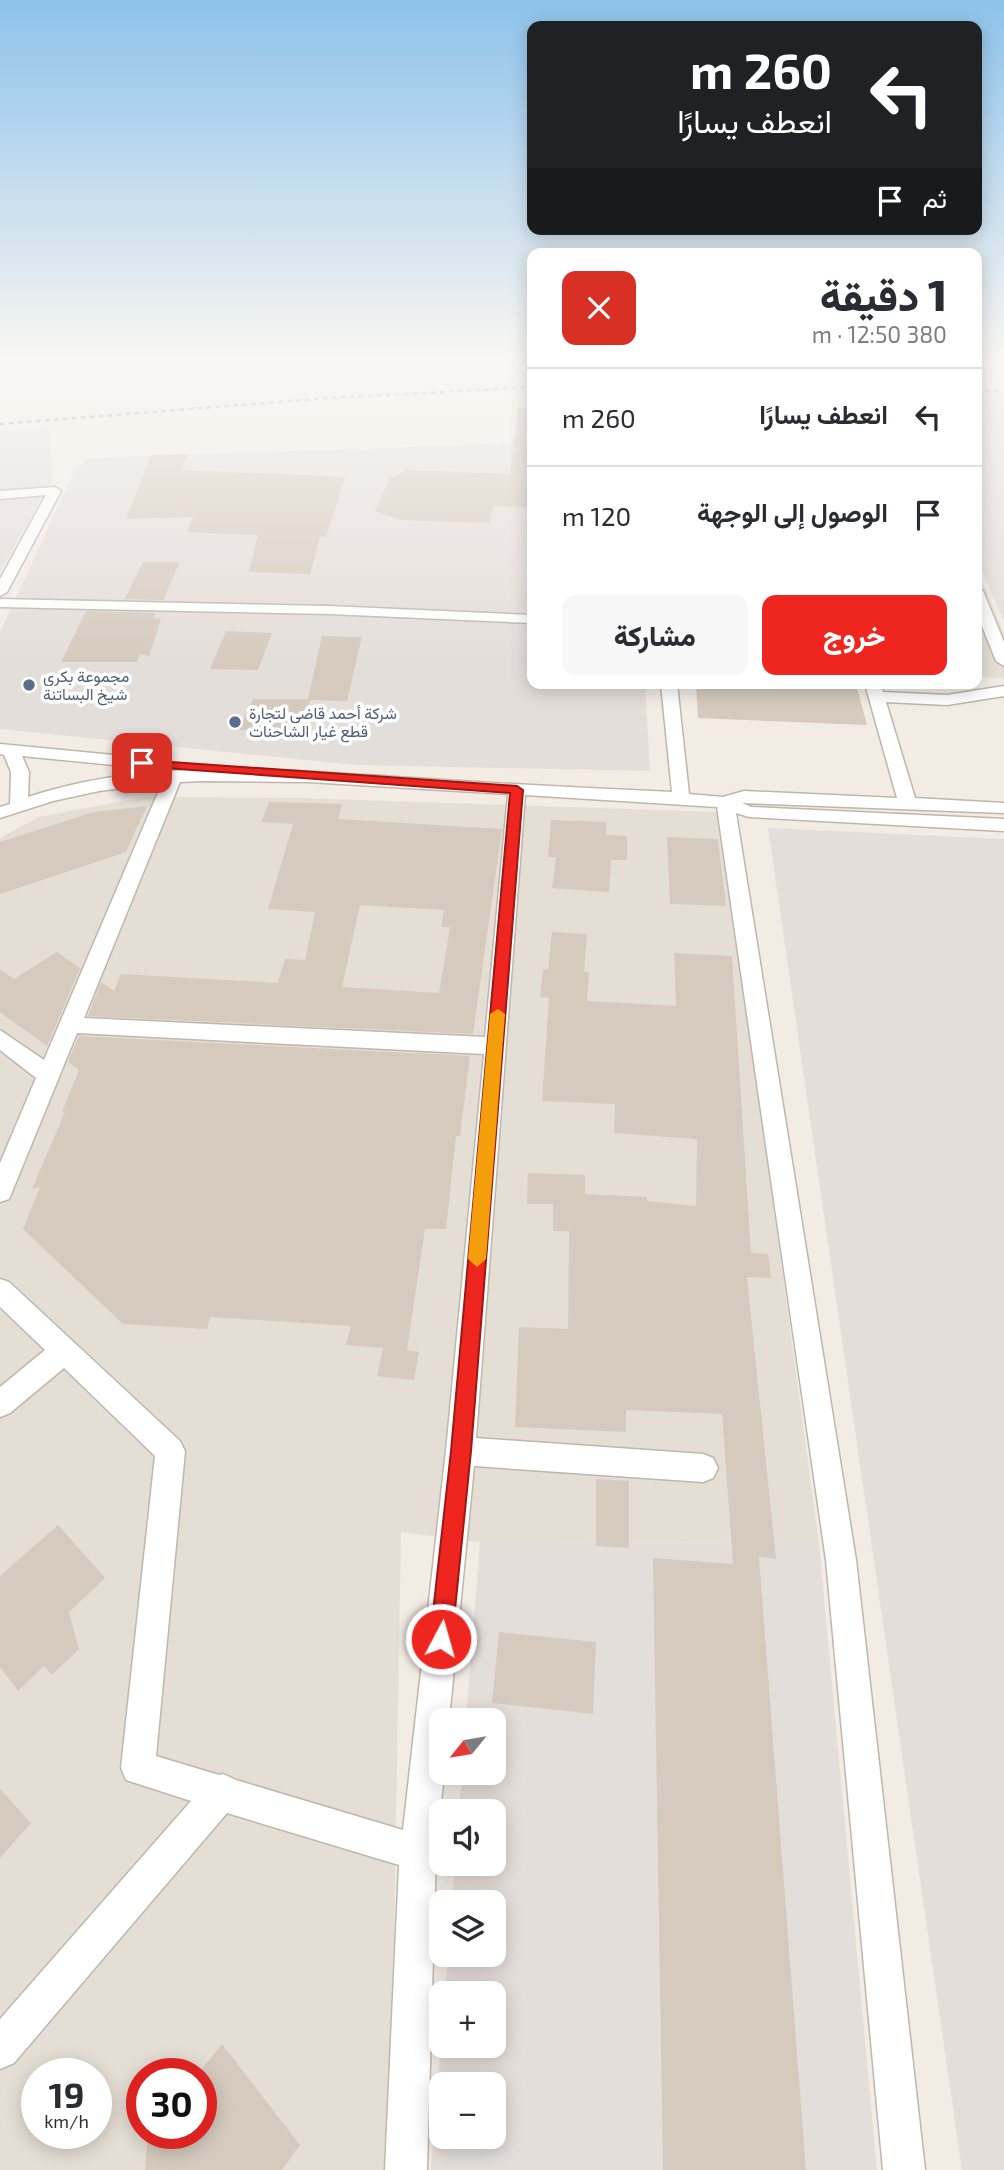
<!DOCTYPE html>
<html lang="ar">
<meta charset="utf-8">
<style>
body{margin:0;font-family:"Exo 2",Vazirmatn,sans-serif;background:#f7f7f7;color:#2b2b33;direction:rtl;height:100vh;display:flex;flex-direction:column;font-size:26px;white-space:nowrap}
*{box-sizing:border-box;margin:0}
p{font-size:23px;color:#7c7c81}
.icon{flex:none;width:38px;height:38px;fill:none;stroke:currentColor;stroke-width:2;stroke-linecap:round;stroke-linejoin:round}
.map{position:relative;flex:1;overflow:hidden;direction:ltr}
.sheet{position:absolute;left:527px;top:248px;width:455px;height:441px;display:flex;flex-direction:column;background:#fff;border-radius:14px;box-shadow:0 4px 18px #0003;direction:rtl}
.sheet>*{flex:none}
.top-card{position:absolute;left:527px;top:21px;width:455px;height:214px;border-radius:14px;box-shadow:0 4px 18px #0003;direction:rtl;background:#202124;color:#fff;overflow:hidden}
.needle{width:46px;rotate:240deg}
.buttons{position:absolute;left:429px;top:1708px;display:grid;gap:14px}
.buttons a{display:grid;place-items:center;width:77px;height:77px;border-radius:14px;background:#fff;box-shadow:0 4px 18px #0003;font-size:35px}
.speed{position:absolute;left:21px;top:2058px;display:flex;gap:14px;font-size:35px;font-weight:700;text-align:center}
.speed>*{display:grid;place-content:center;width:91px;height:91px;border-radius:50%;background:#fff;box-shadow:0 4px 18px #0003;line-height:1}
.speed small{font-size:18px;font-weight:400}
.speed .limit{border:10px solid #d22;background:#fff;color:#111}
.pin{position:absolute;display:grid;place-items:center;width:60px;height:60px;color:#fff;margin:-30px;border-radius:14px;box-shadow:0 4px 10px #0006}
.me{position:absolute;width:77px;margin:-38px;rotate:6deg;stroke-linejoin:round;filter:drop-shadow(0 0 5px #0008)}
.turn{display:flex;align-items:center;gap:24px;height:147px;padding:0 35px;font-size:32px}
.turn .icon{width:91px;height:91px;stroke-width:2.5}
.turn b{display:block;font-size:49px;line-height:60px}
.then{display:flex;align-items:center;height:66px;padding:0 35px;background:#0003;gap:14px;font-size:26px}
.round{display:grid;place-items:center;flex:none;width:74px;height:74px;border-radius:14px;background:#f7f7f7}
.headline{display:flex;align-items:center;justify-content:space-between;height:119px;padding:0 35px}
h1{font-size:42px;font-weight:800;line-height:52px}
.action{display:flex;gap:14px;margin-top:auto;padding:14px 35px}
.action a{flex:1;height:80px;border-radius:14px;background:#ef251f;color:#fff;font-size:28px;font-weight:800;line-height:80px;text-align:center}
.action a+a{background:#f7f7f7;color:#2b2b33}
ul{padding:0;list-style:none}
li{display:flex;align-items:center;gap:21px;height:98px;padding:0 35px;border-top:2px solid #e1e1e2}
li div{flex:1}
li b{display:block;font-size:26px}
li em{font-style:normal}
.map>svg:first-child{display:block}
.residential{fill:#e5ded4;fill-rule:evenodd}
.industrial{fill:#e4deda;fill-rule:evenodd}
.building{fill:#d6cabe;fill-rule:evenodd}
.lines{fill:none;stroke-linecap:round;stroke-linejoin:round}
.street-casing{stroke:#c0b6ab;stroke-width:3}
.street{fill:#fff;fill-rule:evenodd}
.rail{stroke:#959595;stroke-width:2.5;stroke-dasharray:4.5 4.5;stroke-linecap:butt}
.route{fill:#ef251f;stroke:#9b1814;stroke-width:2}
.slow{fill:#f59e0b}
.service-dot{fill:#5c6f8a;stroke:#fff;stroke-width:2.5}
.labels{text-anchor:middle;stroke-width:7;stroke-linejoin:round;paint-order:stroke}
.far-service-label{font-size:16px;fill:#4e5e75;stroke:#fff;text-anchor:start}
</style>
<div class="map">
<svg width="1004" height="2170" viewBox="0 0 1004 2170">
<rect width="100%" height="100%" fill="#f2ece5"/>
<!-- residential -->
<path class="residential" d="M976,567L1004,633V678L977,677Z
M144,797L301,798L720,812L819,1543L480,1542L401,1532L390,2170H0V838L39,817ZM37,2074H96V2133H37ZM142,2074H201V2133H142Z"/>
<!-- industrial -->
<path class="industrial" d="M977,395L1004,396V623L977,557Z
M50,427L52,480L0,572V431Z
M532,432V684H645L650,771L356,765L0,729V632L76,468L89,458L499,444L514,439L512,435Z
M768,828L1004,839V2170H962Z
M480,1542L819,1543L877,2170H431L441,2046H494V1993H445L448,1955H494V1902H452L455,1864H494V1811H459L462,1773H494V1720H466ZM441,2084H494V2137H441Z"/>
<!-- building -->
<path class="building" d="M518,408L532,409V507L493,506L490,523L401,520L375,511L390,478L408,470L510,474Z
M187,454L182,470L345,477L326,537H320L310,574L249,572L258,535L187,532L193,517L126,519L151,455Z
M143,562H180L163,600L125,599Z
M86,611L156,613L153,618L161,619L149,656L140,654L137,662H61Z
M226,631L272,633L258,670L210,669Z
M322,636L362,637L347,701L311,700L292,734L239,730L253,699H308Z
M696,684H856L867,725L698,718Z
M269,802L342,804L338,819L502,829L473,1034L88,1016L101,982L114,991L121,974L278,983L285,959L305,960L315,912L268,909L293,824L261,822ZM360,905L444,910L441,927H450L439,993L342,987Z
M147,806L126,852L0,894V842L94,812Z
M551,820L606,822V835L627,836V860H611L609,892L552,888L556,857H548Z
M667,837L718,839L726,906L670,904Z
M552,932L587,934L584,972H589L587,1001L676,1006L674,953L732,956L751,1253L768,1254L771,1278L747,1277L776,1559L759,1557L806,2170H663L653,1558L733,1564L722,1414L626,1410V1432L515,1427L519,1327L568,1329L569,1231H553V1204H527L528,1173L585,1175V1194L647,1197V1201L696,1206L697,1139L614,1133L615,1104L542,1101L549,998L540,997L543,969L548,970Z
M57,952L80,968L47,1046L0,1012V969L14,979Z
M79,1036L470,1056L460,1136H456L446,1229H425L407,1350L419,1352L414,1380L377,1376L383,1348L346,1345L351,1326L210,1317L207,1329L123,1324L23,1229L40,1187L32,1189L65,1112H62L79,1070L68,1062Z
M596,1479L629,1481V1548L596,1546Z
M58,1525L105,1578L69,1612L79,1649L52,1675L44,1666L18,1691L0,1667V1576Z
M499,1632L596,1642L593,1714L492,1703Z
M0,1789L31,1823L0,1858Z
M222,2044L300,2145L282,2170H145L148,2133H201V2070Z"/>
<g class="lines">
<!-- street casing -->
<g class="street-casing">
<path id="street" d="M55,487L61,491L7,592L0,596V579L46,495L0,499V491Z
M976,587L983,591L1004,642V666L996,661L976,611Z
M0,599L329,606L532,615V623L329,614L0,607Z
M661,684H677L689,794L723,797L744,791L897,798L865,684H881L883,692L947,695L1004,686V696L947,705L886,702L915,798L1004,803V813L742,803L751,807L1004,819V831L749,817L736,813L856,1560L925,2170H883L826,1560L717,807L525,795L476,1438L703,1454L713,1458L718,1468L713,1478L703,1482L474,1466L449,1720H441V1773H444L436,1853L427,2170H385L399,1865L227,1813L14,2063L0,2069V2019L191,1801L126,1780L121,1768L155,1456L64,1368L10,1413L0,1417V1387L45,1350L0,1307V1279L9,1282L180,1441L185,1451L156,1756L219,1775L223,1774L236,1780L403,1830L446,1451L484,1054L77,1033L12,1192L9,1199L0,1202V1163L36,1078L0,1050V1030L44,1060L162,783L99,791L53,801L0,818V807L10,804L11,772L4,755L0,754V744L165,760L174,765L165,770L22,756L29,772L28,797C145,758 275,769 396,777C488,783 580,788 672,792ZM202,781L308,782L508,794L485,1037L84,1018L180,782Z"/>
</g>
<!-- street -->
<use href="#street" class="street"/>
<!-- rail -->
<path class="rail" d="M976,391H1004
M0,424L329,398L532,387"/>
</g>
<!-- sky -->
<linearGradient id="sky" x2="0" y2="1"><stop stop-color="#8dc2ea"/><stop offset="0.54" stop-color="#f9f6f3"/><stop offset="1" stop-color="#f9f6f3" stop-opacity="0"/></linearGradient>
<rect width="1004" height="662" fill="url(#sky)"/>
<!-- route -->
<path class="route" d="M142,760L517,786L523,790L471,1451L452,1639L449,1646L441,1650L433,1646L430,1639L451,1451L510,793L137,766L136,763Z"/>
<!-- slow -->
<path class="slow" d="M498,1009L505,1014L486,1259L477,1267L468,1259L490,1014Z"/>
<!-- markers -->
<g class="service-dot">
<circle cx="29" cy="685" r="7"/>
<circle cx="235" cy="722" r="7"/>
</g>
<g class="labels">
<!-- far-service labels -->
<g class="far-service-label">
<text x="43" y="682">مجموعة بكري<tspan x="43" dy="18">شيخ البساتنة</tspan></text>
<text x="249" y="719">شركة أحمد قاضي لتجارة<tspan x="249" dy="18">قطع غيار الشاحنات</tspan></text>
</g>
</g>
</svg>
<div class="buttons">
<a><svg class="needle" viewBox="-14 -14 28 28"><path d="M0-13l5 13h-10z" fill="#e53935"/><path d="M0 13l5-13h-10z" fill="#7c7c81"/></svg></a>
<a><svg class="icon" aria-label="sound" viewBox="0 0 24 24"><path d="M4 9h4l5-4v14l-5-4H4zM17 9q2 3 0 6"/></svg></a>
<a><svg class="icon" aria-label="layers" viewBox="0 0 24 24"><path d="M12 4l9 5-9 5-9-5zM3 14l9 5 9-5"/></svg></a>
<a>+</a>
<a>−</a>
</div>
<div class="speed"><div>19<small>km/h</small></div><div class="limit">30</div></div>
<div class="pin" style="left:142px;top:763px;background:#d93025"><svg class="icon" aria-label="arrive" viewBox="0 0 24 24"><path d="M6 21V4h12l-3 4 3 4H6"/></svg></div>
<svg class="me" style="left:441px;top:1639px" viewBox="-20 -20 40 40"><circle r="17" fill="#ef251f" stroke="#fff" stroke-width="3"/><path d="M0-11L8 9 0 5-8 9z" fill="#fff"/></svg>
<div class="top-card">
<div class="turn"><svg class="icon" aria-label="left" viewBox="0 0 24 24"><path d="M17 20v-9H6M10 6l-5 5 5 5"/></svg><div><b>260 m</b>انعطف يسارًا</div></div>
<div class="then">ثم<svg class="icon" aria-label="arrive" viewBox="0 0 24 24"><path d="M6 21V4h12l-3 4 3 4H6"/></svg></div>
</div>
<section class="sheet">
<div class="headline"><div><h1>1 دقيقة</h1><p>380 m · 12:50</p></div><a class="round" style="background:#d93025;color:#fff"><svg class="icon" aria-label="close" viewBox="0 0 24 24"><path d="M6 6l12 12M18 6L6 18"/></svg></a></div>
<ul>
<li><svg class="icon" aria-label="left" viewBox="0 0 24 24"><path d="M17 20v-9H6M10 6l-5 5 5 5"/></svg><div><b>انعطف يسارًا</b></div><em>260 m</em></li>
<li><svg class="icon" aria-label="arrive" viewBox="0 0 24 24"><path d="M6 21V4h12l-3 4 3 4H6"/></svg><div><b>الوصول إلى الوجهة</b></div><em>120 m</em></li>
</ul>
<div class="action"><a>خروج</a><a>مشاركة</a></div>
</section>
</div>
